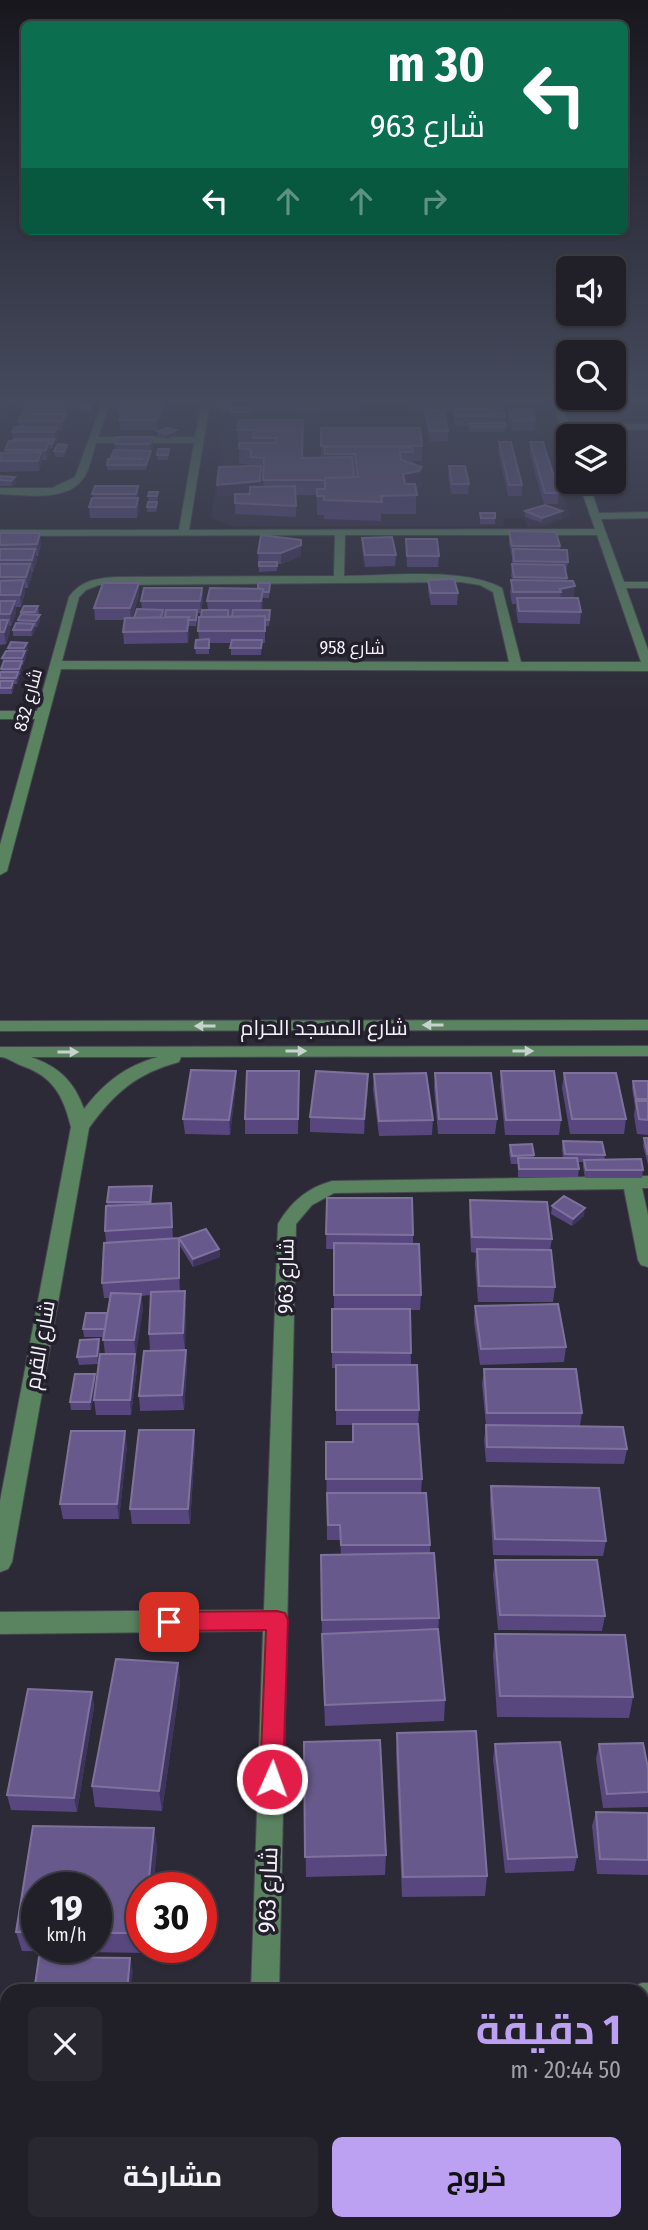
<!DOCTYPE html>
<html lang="ar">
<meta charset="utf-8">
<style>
body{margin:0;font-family:"Fira Sans Condensed",Cairo,sans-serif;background:#292830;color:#f1f3f6;direction:rtl;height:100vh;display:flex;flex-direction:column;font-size:26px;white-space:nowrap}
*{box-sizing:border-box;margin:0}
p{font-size:23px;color:#a2a3a8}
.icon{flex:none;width:38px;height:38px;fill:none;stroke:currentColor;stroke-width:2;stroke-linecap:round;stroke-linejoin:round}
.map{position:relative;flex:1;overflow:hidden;direction:ltr}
.details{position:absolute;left:0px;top:1984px;width:649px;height:247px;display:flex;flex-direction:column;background:#212028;border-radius:21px 21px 0 0;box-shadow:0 2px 5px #0004,0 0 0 2px #3e3e45;direction:rtl}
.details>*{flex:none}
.banner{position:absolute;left:21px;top:21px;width:607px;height:214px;border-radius:10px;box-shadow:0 2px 5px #0004,0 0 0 2px #3e3e45;direction:rtl;background:#0b6e4f;color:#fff;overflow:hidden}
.tools{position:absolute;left:556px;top:256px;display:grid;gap:14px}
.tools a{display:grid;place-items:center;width:70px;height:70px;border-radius:10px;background:#212028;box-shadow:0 2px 5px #0004,0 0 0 2px #3e3e45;font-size:35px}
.speed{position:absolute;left:21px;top:1872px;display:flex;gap:14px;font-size:35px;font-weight:700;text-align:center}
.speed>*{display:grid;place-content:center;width:91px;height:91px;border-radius:50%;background:#212028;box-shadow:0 2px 5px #0004,0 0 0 2px #3e3e45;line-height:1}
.speed small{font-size:18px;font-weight:400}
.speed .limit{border:10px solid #d22;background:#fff;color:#111}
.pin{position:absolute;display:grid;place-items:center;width:60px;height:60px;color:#fff;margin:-30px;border-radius:14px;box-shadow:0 4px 10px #0006}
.me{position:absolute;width:77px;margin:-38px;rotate:2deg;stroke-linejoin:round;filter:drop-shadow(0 0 5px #0008)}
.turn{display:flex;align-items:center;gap:24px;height:147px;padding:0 28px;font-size:32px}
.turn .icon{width:91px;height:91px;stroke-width:2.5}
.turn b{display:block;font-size:49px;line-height:60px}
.lanes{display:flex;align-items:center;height:66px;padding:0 28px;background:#0003;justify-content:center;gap:35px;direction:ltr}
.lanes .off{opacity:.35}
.round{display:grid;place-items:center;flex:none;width:74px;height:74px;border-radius:10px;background:#292830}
.summary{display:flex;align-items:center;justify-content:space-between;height:119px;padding:0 28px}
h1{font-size:42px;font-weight:700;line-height:52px;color:#bca0f2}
.button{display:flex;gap:14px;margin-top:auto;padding:14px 28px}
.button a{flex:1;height:80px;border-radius:10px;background:#bca0f2;color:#111;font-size:28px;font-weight:700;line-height:80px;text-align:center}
.button a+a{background:#292830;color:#f1f3f6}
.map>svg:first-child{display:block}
.built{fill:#363244}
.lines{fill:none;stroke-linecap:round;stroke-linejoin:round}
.minor-casing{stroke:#484652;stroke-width:2}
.minor{fill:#5a8460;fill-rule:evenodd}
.wall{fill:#57477e;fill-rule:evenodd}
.shaded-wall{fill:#3f345c}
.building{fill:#68598c;stroke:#7e729d;stroke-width:2}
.oneway{fill:#c6d2cc}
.route{fill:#e11d48;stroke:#92132f;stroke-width:2}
.labels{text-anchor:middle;stroke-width:7;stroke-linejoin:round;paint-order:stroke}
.far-street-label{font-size:18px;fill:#f4f3fb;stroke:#23202c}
.street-label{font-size:21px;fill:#f4f3fb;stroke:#23202c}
.near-street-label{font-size:24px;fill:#f4f3fb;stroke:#23202c}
</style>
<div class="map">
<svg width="648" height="2230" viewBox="0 0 648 2230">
<rect width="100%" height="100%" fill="#2c2a36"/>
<!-- built -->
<path class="built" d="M225,418H537L543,435L536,436L539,447H546L570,516L547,526L527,527L524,518H503L504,526H231L211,518Z"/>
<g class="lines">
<!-- minor casing -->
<g class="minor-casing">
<path id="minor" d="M103,401H111L98,437H195L202,401H210L189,530L595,529L578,481H588L599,513L648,512V518L601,519L624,582H648V588H626L648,650V671L61,669L7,871L0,875V845L35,719H0V711H37L69,597C81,580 98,578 117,577L334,576L335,535L0,536V530H179L194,443H96C92,454 90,471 82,480C65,502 24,495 0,494V488H52L75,477ZM345,535H597L641,662H521L502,588C463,567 389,576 344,576ZM461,582L480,585L493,592L509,662L62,661L79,597L86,590L99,585Z
M552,401H560L569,424H648V430H570L572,436L565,437Z
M643,401H648V406L645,405Z
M648,1020V1030L0,1031V1021Z
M648,1046V1056L181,1057L179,1062C137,1073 114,1093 89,1128L12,1562L8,1569L0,1572V1501L71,1127C63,1095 53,1076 20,1065C13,1062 7,1057 0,1057V1047ZM31,1057H158C125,1066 104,1083 84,1109C74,1081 59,1067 31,1057Z
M648,1176V1188H642L648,1215V1267L641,1265L638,1260L624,1189L334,1193L312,1205L296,1224L279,1992H251L263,1631L0,1634V1612L264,1610L278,1224C291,1202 307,1188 332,1181Z
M642,1983H648V2011H642V1992H630L632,1987Z
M243,2224H275V2230H243Z"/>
</g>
<!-- minor -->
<use href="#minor" class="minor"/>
</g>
<!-- wall -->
<path class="wall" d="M25,401H74V404L71,412H69V414L66,420L67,424L63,431H57L58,437L56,442H54L52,449H50L47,460H42L39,471L0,472V453H5V450L13,441L12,432L19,427L18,421L23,414V411L25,407Z
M129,401H163V413L161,420H159L157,430H120L119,410L129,403Z
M251,401H359V411H320V415H295V411H252V417H230V413H219L218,408L251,410Z
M386,401H512L502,402L501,412H491L492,416V423L506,427L505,432H469L470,426H455L453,419V412H443L448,431V441L430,442L425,420V412H412L411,403H386Z
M570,401H621V407L572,406Z
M108,403H119L118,408H108Z
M92,404V413H81V408Z
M509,410L535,420V430L512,431L508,420Z
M493,413L505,417V423H493Z
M303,420V458H321V428L422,446V461H413V464L422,467V485L418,490H416V514H381V521L324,519V515H317V495H296V517L235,514V494H250V493L218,496L217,485L250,466V465L239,463V445H238L237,430ZM261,472H264L263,487H261Z
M176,430V435L167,439L158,437V431Z
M153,437V447L146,470H107V465L115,450V444Z
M499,442L522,485V496H508L498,452Z
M530,442L559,493L558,504H544L529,452Z
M67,445L68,450L64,457H55L54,451Z
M169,449L168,460H157V455Z
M449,466L469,484L468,494H451L448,477Z
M0,476L16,483L12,486H0Z
M138,486L139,508L137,518H90L89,507L93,498L92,494Z
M149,492L158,497L157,502H148Z
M148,502L157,508L156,512H147V507Z
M525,511L562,517L542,523L525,517Z
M480,513L495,518V524H480Z
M509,531L560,546V550L568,562L566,573L567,580L574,597L571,598L581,612L580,624L518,623L516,609V604H512L510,592L512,580L511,576L512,564V557L509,543Z
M0,533L41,544L38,556H36L37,560L33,572H31L32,575L28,588H24L25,592L21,607H15L16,613L11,626H9L10,631L6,644L0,645Z
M261,535L301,556L281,564H277V571L259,572L258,553Z
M362,538L396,555L395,566L365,567L362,549Z
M406,539L439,556L438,567H407Z
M428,580L458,593L457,605H431L428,591Z
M139,583V595L132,618H134L142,609L141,601L202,588L203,599L201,613H198L196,626H189L188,643L124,644L123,632L125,620H95L94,608Z
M270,583L269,598H263L262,610L270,616L269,626H265V643H262L261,655H231V643H209V654H196L195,648L199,639L198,631L201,617L208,610L207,601L258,588Z
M38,606L39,612L38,615L40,621L37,627H34L35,630L32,636H13V630L18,624V620L21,614V612Z
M8,648L28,649L26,654V657L23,665H22V668L20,675H19V678L17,684H14V687L12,694H0V672H2L1,669L3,663L2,658L8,651Z
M299,1071L298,1134H245V1119Z
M501,1071L561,1120L559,1135H505L500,1086Z
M435,1073L497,1119L495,1134H438L434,1088Z
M564,1073L626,1119L624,1134H570L562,1088Z
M374,1074L433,1120L432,1135L379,1136L373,1089Z
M633,1081H648V1135L637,1134L634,1116L635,1107L632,1088Z
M236,1085L230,1135L185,1134L183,1119Z
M368,1088L364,1134L310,1132V1117Z
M644,1138H648V1165L643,1146Z
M563,1141L605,1155L604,1160L643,1170L642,1178H585L583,1167V1162H578L579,1169L578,1177H518V1164H511L509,1153L510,1145L534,1155V1158H563L562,1149Z
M152,1194V1204L171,1203L173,1239L179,1238L180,1291L186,1306L185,1349L150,1350L149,1334L151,1295L141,1296L143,1309L135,1356L137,1369L131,1415H96L94,1400L105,1354L103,1337H84L83,1329L107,1313L110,1298H104L102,1283L106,1242L105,1231L107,1202Z
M327,1198L413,1235V1243L421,1295L420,1310H410L411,1365L419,1410L418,1424L422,1479L421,1493L430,1545V1553L439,1618L438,1633L445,1700L444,1721L325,1726L322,1655L321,1555H341L340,1540H327L326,1442H353V1425H336V1368H332V1309H334V1249H326Z
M470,1200L552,1239L550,1250L555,1287L553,1302H478L475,1264L476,1253L471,1252L469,1215Z
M552,1206L584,1216L572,1226L551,1214Z
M179,1238L219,1249L220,1257L193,1267L180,1246Z
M475,1306L566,1347L564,1362L480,1365L474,1322Z
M99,1339L100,1347L98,1364L79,1365L77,1357Z
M186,1350L187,1365L184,1410L140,1411L139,1396Z
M484,1369L582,1413L580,1426L627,1449L624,1464L486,1462L484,1440L486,1426L482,1384Z
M96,1382L91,1410H71L70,1402Z
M195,1445L190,1524H132L130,1509Z
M127,1446L119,1519H63L60,1504Z
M491,1486L606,1541L603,1556L493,1555L490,1501Z
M495,1560L605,1616L602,1631L498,1630L493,1575Z
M495,1634L633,1697L629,1718L497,1717L493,1655Z
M178,1663L180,1684L162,1811L95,1807L92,1786Z
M92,1692L94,1707L77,1812L11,1810L7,1795Z
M397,1733L487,1876L485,1896L402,1897L396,1753Z
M304,1742L386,1855L385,1875L306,1877Z
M495,1744L577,1857L574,1871L505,1873L493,1759Z
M599,1744L648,1768V1807L603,1808L596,1759Z
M596,1812L648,1813V1875L597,1874L592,1826Z
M33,1826L154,1828L157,1848L153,1888H142V1948H147V1953L22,1951L16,1932ZM37,1888H96V1948H37Z
M0,2061H7V2186H0Z"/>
<!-- shaded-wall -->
<path class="shaded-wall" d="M8,401V404L5,412L4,402Z
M70,401H74V404L71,412Z
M160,401H163V413L161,420Z
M4,404L5,414L1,422L0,411Z
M68,405L69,414L66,420L67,424L63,431L62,421L65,415V411Z
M159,413V423L157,430L156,420Z
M57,427L58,437L56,442L55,432Z
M176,430V435L167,439V434Z
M153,437V447L151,454L150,444Z
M49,441L50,451L47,460L46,450Z
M67,445L68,450L64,457V452Z
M151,451V456L146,470V465Z
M41,452L42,463L39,471L38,461Z
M261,466L260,491L218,496L217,485Z
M422,467V485L418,490L403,493V474Z
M15,477L16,483L12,486L11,481Z
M138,486L139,508L137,518L136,494Z
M562,511V517L542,523V518Z
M40,533L41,544L38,556L37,544Z
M301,540V556L281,564V553Z
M35,549L37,560L33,572L32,560Z
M30,564L32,575L28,588L26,577Z
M24,580L25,592L21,607L20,595Z
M139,583V595L131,620L130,608Z
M575,586L574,597L560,600L561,592L560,589Z
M202,588L203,599L201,613L200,601Z
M263,589V600L262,613L261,601Z
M15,601L16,613L11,626L10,614Z
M40,615V621L37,627L36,621Z
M189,617V629L188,643L187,631Z
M8,620L10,631L6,644L4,632Z
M34,624L35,630L32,636L31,630Z
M27,643L28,649L23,665L22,658L25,652L24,648Z
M22,661V668L20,675L19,669Z
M18,672L19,678L17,684L16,678Z
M13,681L14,687L12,694L11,688Z
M236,1071V1085L230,1135L229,1120Z
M368,1074V1088L364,1134V1119Z
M585,1208L584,1216L572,1226L573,1219Z
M179,1238L180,1254V1293L179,1278Z
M219,1249L220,1257L193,1267V1259Z
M185,1291L186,1306L185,1349L183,1333Z
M141,1294L143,1309L136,1356L134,1340Z
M99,1339L100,1347L98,1364L97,1356Z
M186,1350L187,1365L184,1410L182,1395Z
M135,1354L137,1369L131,1415L130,1400Z
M95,1374L96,1382L91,1410L90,1402Z
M194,1430L195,1445L190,1524L188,1509Z
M125,1431L127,1446L119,1519L117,1504Z
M178,1663L180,1684L162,1811L159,1791Z
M92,1692L94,1707L77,1812L74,1798Z
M154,1828L157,1848L153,1888H148Z
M130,1958L133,1972L130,1992H127Z
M113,2224H119L118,2230H112Z"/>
<!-- building -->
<path class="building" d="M108,401H118L117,403H108Z
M413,401H501L502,402H413Z
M220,402H231L230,408H218Z
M121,403H162L160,410H119Z
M27,404L68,405L65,411H23Z
M82,404H92L91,408H81Z
M230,408H251L252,412H230Z
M454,409H490L492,416H455Z
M531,409L535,420L513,421L509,410Z
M425,410H443L448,431H430Z
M122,413H159L156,420H119Z
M493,413H505V417H493Z
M22,414H66L62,421H18Z
M239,420H303L302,458L352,457L354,477L325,478V480H263L264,458L250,457L251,450L239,448V443H276V438H253L254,430H237Z
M469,423H505L506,427H470Z
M14,427H57L55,432H12Z
M167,428L176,430L167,434L158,431Z
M321,428H420L422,446H321Z
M117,437H153L150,444H115Z
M14,439H54L52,444H50L49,441H13Z
M9,441H49L46,450H5Z
M499,442H511L522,485H509Z
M530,442H543L559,493H545Z
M58,444L67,445L64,452L54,451Z
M324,447H412L413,452H400L401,460L422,467L419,471L403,474L405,484H415L417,495L381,496L382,502L324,500V496H317V489H325V478L358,477L355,454H325Z
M158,449H169L168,455H157Z
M114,450L151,451L146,465H107L108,459H143L111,457Z
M41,452L38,461H0V453Z
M261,466L260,481L217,485L219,467Z
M449,466H465L469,484H452Z
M0,476L15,477L11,481L0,480Z
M95,486H138L136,494H92Z
M295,486L296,506L235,503V494H250V487Z
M149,492H158L157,496H148Z
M92,498H138L136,507H89Z
M148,502H157L156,507H147Z
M545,505L562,511L542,518L525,511Z
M480,513H495V518H481Z
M509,531L556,532L560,546H512Z
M0,533H40L37,544L0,545Z
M261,535L301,540V545L281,553H258Z
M392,537L396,555H365L362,538Z
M406,539H437L439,556H407Z
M0,549H35L32,560H0Z
M513,549L567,550L568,562L514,561Z
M259,562H277V566H259Z
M0,564H30L26,577H0Z
M512,564L564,565L567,578L514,577Z
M454,579L458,593H431L428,580Z
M24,580L20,595H0V581Z
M511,580L573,581L575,586L560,589L561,592H513Z
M103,583H139L130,608H94Z
M258,583H270L269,592H263V589L258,588Z
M144,588H202L200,601H141Z
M210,588L263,589L261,601H207Z
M517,598H578L581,612L519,611Z
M0,601H15L10,614H0Z
M24,606H38L35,612H21Z
M137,609L163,610L161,617L134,618Z
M166,610H197L196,620H188L189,617H165Z
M202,610H228V617H201Z
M233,610H270L269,620H265V616L232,617Z
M21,614L40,615L36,621L18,620Z
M265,616V631H198L199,617Z
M189,617L187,631L123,632L125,618Z
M0,620H8L4,632H0Z
M16,623L34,624L31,630H13Z
M209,639V648H195L196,640Z
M232,640H262L261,648H230Z
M11,642L27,643L24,648H8Z
M6,651H25L22,658H2Z
M4,661H22L19,669H1Z
M0,672H18L16,678H0Z
M0,681H13L11,688H0Z
M191,1070L236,1071L229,1120L183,1119Z
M247,1071H299L298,1119H245Z
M316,1071L368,1074L364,1119L310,1117Z
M501,1071H554L561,1120H506Z
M426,1073L433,1120L379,1121L374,1074Z
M435,1073H491L497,1119H439Z
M564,1073H616L626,1119H572Z
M633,1081H648V1099H636Z
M636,1101H648V1120L639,1119Z
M644,1138H648V1155Z
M563,1141L602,1142L605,1155L565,1154Z
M532,1144L534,1155L512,1156L510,1145Z
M518,1158H577L579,1169H519Z
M641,1159L643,1170H586L584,1160Z
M152,1186L150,1202H107L109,1187Z
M564,1196L585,1208L573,1219L552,1206Z
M327,1198H412L413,1235L326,1234Z
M470,1200L547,1202L552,1239L472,1237Z
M171,1203L172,1227L105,1231L106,1206Z
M206,1229L219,1249L193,1259L179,1238Z
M179,1238V1278L102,1283L104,1243Z
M334,1243L419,1244L421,1295H334Z
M477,1249L551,1250L555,1287L479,1286Z
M185,1291L183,1333L149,1334L151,1292Z
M111,1293L141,1294L134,1340H103Z
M558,1304L566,1347L481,1349L475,1306Z
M332,1309H410L411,1353L332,1352Z
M86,1313H107L105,1329H83Z
M99,1339L97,1356L77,1357L80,1340Z
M186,1350L182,1395L139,1396L144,1351Z
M100,1354H135L130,1400H94Z
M336,1365H417L419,1410H336Z
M484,1369H576L582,1413H487Z
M75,1374H95L90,1402H70Z
M353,1424H418L422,1479H326V1442H353Z
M486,1425L623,1427L627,1449L487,1447Z
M139,1430H194L188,1509H130Z
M71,1431H125L117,1504H60Z
M491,1486L599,1488L606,1541L495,1539Z
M327,1493H426L430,1545H341L340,1525H328Z
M434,1553L439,1618L322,1620L321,1555Z
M495,1560H597L605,1616L500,1615Z
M438,1629L445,1700L325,1705L322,1634Z
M495,1634L625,1635L633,1697L500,1696Z
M116,1659L178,1663L159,1791L92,1786Z
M28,1689L92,1692L74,1798L7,1795Z
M476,1731L487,1876L403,1877L397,1733Z
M380,1740L386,1855L305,1857L304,1742Z
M560,1742L577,1857L508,1859L495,1744Z
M643,1743L648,1768V1792L607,1794L599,1744Z
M596,1812L648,1813V1860L600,1859Z
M33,1826L154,1828L148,1888H142V1933H96V1888H37V1932H16Z
M39,1957L130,1958L127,1992H34Z
M0,2061H7V2169H0Z
M0,2187H7V2224H113L112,2230H0Z"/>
<!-- one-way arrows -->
<defs><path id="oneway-solid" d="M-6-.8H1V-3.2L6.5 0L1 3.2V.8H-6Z" transform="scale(1.75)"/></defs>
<g class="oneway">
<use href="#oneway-solid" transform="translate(433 1025) rotate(180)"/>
<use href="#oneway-solid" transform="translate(205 1026) rotate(180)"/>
<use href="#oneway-solid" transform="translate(296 1051)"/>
<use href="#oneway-solid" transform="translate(523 1051)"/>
<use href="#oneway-solid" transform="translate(68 1052)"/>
</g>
<!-- sky -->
<linearGradient id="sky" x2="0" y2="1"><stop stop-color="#18171e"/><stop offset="0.56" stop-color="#454a5d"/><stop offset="1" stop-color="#454a5d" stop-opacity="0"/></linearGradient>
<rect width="648" height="714" fill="url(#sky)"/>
<!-- route -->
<path class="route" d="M277,1611L285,1613L288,1620L283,1779L280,1787L272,1791L263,1787L260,1779L266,1630L169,1631L162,1628L159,1622L162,1615L169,1612Z"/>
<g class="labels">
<!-- far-street labels -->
<g class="far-street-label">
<text x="352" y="654">شارع 958</text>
<text transform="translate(28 700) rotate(-75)" y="6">شارع 832</text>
</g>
<!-- street labels -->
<g class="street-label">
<text x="324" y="1035">شارع المسجد الحرام</text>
<text transform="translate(286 1276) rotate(-89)" y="7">شارع 963</text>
<text transform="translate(40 1345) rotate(-80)" y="7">شارع القرم</text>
</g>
<!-- near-street labels -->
<g class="near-street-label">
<text transform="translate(268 1890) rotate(-88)" y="8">شارع 963</text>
</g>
</g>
</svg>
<div class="tools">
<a><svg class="icon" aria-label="sound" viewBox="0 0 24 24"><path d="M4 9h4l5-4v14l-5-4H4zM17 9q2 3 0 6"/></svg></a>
<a><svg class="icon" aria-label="search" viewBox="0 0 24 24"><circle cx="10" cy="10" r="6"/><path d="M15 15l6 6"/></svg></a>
<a><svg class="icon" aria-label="layers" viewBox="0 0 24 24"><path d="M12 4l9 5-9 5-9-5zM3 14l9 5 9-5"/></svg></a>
</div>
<div class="speed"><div>19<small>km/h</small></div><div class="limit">30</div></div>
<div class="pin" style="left:169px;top:1622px;background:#d93025"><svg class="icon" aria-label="arrive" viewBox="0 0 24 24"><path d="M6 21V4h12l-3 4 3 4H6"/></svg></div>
<svg class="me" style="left:272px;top:1779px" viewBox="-20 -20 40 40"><circle r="17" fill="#e11d48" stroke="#fff" stroke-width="3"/><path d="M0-11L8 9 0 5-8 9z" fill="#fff"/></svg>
<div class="banner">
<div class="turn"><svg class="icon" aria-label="left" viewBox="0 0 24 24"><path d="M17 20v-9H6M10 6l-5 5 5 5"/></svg><div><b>30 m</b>شارع 963</div></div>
<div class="lanes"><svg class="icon" aria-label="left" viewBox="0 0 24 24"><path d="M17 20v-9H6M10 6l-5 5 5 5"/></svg><svg class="icon off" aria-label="ahead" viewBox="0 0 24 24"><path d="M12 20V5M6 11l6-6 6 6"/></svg><svg class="icon off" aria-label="ahead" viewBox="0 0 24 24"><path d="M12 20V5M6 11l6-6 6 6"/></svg><svg class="icon off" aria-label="right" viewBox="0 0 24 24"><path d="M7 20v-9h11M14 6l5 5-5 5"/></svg></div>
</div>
<section class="details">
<div class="summary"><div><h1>1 دقيقة</h1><p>50 m · 20:44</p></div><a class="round"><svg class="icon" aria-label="close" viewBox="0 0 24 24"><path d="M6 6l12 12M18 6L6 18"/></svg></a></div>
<div class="button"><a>خروج</a><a>مشاركة</a></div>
</section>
</div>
